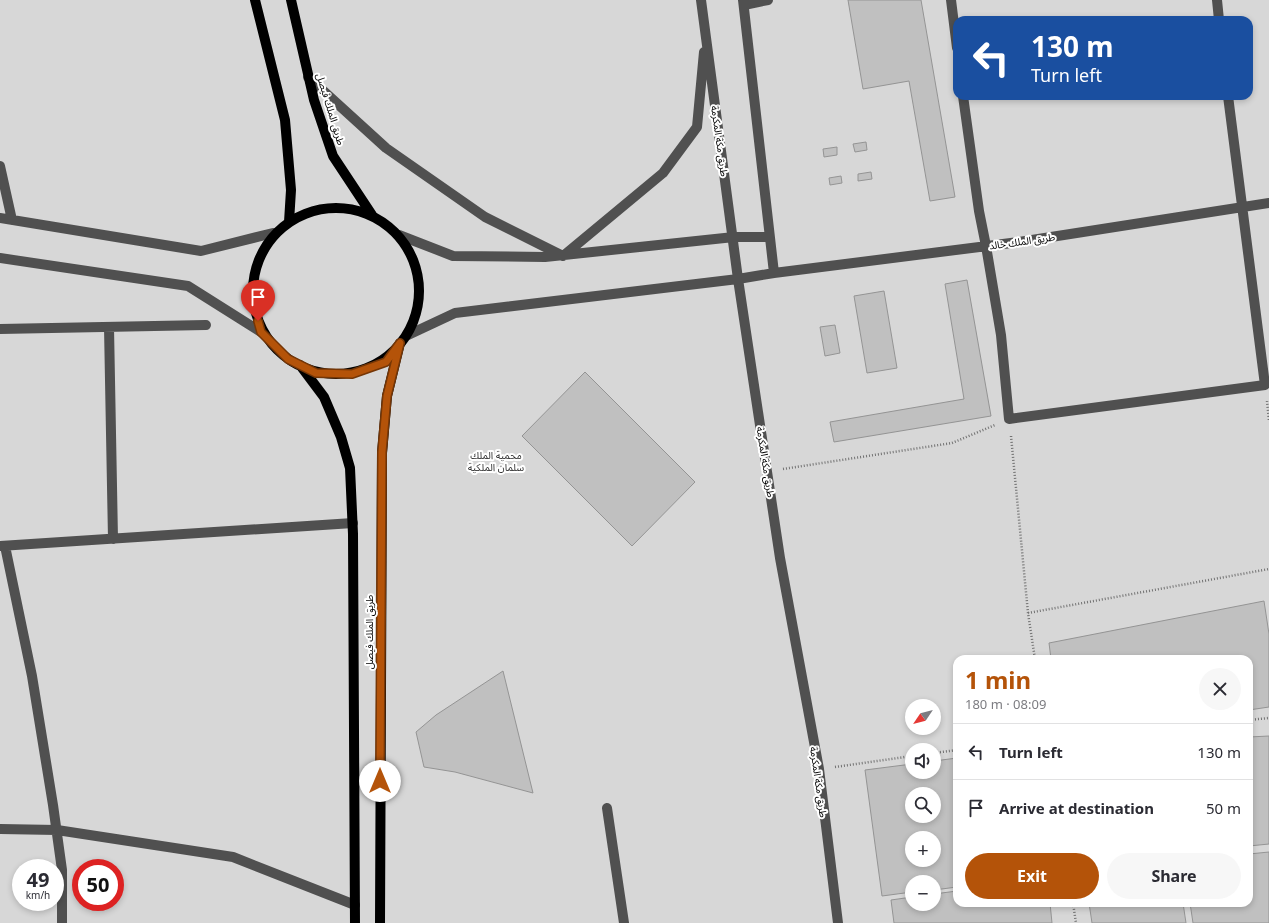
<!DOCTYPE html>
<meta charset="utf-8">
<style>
body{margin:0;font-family:"Noto Sans","Noto Sans Arabic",sans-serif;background:#f7f7f7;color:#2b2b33;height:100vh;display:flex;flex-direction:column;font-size:15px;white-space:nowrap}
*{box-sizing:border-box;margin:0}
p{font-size:13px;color:#7c7c81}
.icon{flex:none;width:22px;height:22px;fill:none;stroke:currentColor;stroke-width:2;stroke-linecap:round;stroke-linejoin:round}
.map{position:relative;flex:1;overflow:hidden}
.details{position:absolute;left:953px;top:655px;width:300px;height:252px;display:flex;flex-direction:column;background:#fff;border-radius:12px;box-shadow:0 2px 6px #0003}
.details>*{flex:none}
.hud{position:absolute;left:953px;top:16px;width:300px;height:84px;border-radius:12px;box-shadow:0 2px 6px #0003;background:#1a4fa0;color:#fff;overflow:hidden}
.needle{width:26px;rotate:235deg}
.controls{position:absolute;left:905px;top:699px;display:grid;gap:8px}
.controls a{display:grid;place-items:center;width:36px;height:36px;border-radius:50%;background:#fff;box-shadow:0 2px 6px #0003;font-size:20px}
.speed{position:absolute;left:12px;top:859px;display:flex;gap:8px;font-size:20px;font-weight:700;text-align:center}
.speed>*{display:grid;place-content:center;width:52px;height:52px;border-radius:50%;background:#fff;box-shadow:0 2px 6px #0003;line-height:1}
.speed small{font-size:10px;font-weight:400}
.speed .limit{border:6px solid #d22;background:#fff;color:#111}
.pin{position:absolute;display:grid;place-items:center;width:34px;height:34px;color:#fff;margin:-41px -17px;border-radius:50% 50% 50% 0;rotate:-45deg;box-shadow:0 0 4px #0007}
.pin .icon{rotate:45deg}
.me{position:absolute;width:44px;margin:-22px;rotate:0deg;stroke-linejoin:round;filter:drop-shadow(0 0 3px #0008)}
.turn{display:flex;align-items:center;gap:14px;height:84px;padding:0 12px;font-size:18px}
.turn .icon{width:52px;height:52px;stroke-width:2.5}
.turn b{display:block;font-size:28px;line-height:34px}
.round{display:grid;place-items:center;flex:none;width:42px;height:42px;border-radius:21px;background:#f7f7f7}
.headline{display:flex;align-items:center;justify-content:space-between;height:68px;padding:0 12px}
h1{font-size:24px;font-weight:700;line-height:30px;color:#b45309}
.primary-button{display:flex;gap:8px;margin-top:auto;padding:8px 12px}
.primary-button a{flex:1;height:46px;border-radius:24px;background:#b45309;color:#fff;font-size:16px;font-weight:700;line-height:46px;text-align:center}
.primary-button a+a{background:#f7f7f7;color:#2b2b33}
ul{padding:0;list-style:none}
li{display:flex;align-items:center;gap:12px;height:56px;padding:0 12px;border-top:1px solid #e1e1e2}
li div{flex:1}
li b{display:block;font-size:15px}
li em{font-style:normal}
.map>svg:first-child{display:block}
.green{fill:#d7d7d7;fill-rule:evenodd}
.building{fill:#c0c0c0;stroke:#949494;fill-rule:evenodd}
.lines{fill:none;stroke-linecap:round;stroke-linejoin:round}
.path{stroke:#727272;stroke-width:2.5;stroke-dasharray:1 2;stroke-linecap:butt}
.minor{stroke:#505050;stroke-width:10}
.major{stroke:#000;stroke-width:10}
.route-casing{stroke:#753606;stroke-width:10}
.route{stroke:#b45309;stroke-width:7}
.labels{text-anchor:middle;stroke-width:4;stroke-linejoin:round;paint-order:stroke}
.street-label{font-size:10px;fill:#000;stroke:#fff}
.park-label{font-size:10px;fill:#2e2e2e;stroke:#fff}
</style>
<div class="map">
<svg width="1269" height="923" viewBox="0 0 1269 923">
<rect width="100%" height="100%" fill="#fff"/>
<!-- green -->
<path class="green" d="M0,0H1269V923H0ZM957,20H1249V96H957ZM957,659H1249V903H957ZM912,706H934V728H912ZM912,750H934V772H912ZM912,794H934V816H912ZM912,838H934V860H912ZM21,868H55V902H21ZM81,868H115V902H81ZM912,882H934V904H912Z"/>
<!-- building -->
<path class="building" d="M848,0H921L955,197L930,201L909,81L863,89Z
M866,142L867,150L855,152L853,144Z
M837,147V155L824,157L823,149Z
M871,172L872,179L858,181V174Z
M841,176L842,183L830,185L829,178Z
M967,280L991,416L834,442L830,422L964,399L945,284Z
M884,291L897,368L867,373L854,296Z
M835,325L840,353L825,356L820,327Z
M585,372L695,482L632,546L522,436Z
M1264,601L1269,634V707L1249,710V659H1051L1049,643Z
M503,671L533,793L455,772L424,767L416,732L436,715Z
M1269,736V844L1249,846V737Z
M957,758V887L934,890V882H912V892L882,896L865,770L912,764V772H934V761ZM912,794H934V816H912ZM912,838H934V860H912Z
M1269,852V923H1193L1190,903H1249V854Z
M957,891V903H1050L1052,923H894L891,900L912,897V904H934V894Z
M1089,903H1183L1186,923H1092Z"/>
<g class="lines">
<!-- path -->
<path class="path" d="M1267,401L1269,421
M1011,436L1028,613L1035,659
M783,469L952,443L995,425
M1028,613L1269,569
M1249,720L1269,718
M934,753L957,750
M835,767L912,756
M1073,903L1076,923"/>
<!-- minor -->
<path class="minor" d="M701,0L738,279L780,558L819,769L838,923
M743,0L774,273
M951,0L957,48
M1217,0L1219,20
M744,5L768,0
M308,77L386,148L485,217L563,256L663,173L697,127L704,52
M963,96L979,211L986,246L1001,335L1009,419L1265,385L1228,96
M0,166L12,220
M0,218L201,251L273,233
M399,235L453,256L545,257L734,237H769
M0,258L188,286L261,332
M109,327L113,539
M0,329L206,325
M408,335L455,313L738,279L774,273L1019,242L1269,203
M0,546L353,523
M5,546L32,676L53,805L62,870V923
M607,808L624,923
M0,829L57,830L233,857L355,905"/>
<!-- major -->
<path class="major" d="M255,0L285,120L291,190L289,222
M291,0L314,100L333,156L372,215
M253 291a83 83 0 1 1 166 0a83 83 0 1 1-166 0Z
M300,365L324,397L341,437L350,468L353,534L355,923
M380,923L382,453L387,396L400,343"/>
</g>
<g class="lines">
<!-- route casing -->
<g class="route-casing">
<path id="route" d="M258,321L261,332L288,359L316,373L352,374L386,362L400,343L387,396L382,452L380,781"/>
</g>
<!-- route -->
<use href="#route" class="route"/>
</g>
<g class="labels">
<!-- street labels -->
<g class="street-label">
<text transform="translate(331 109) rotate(73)" y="4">طريق الملك فيصل</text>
<text transform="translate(720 141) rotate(82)" y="4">طريق مكة المكرمة</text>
<text transform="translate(1022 241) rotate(-8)" y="4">طريق الملك خالد</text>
<text transform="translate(766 462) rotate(81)" y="4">طريق مكة المكرمة</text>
<text transform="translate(369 632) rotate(-90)" y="4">طريق الملك فيصل</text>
<text transform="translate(819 782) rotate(82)" y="4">طريق مكة المكرمة</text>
</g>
<!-- park labels -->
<g class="park-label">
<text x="496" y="459">محمية الملك<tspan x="496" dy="12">سلمان الملكية</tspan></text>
</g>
</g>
</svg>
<div class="controls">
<a><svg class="needle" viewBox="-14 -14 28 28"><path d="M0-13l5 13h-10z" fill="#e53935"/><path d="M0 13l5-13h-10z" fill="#7c7c81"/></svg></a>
<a><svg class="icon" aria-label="sound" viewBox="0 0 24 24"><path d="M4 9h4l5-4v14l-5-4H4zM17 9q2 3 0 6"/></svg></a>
<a><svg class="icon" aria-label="search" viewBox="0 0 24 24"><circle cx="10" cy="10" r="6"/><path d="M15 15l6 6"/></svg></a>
<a>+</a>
<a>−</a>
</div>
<div class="speed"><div>49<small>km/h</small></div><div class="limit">50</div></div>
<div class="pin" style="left:258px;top:321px;background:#d93025"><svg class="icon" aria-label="arrive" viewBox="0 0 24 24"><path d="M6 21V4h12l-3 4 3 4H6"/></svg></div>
<svg class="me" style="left:380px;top:781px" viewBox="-20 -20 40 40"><circle r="19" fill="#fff"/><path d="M0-13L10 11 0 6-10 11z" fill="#b45309"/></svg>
<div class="hud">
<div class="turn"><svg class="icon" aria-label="left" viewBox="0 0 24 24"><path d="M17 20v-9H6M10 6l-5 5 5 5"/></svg><div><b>130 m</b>Turn left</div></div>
</div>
<section class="details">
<div class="headline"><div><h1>1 min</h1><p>180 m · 08:09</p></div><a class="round"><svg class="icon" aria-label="close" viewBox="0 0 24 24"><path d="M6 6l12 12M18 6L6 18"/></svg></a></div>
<ul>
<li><svg class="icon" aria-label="left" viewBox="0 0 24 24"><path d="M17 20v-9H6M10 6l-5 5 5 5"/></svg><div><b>Turn left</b></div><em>130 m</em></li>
<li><svg class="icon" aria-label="arrive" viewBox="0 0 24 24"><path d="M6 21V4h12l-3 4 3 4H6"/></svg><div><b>Arrive at destination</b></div><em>50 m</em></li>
</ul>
<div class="primary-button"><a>Exit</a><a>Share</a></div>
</section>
</div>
